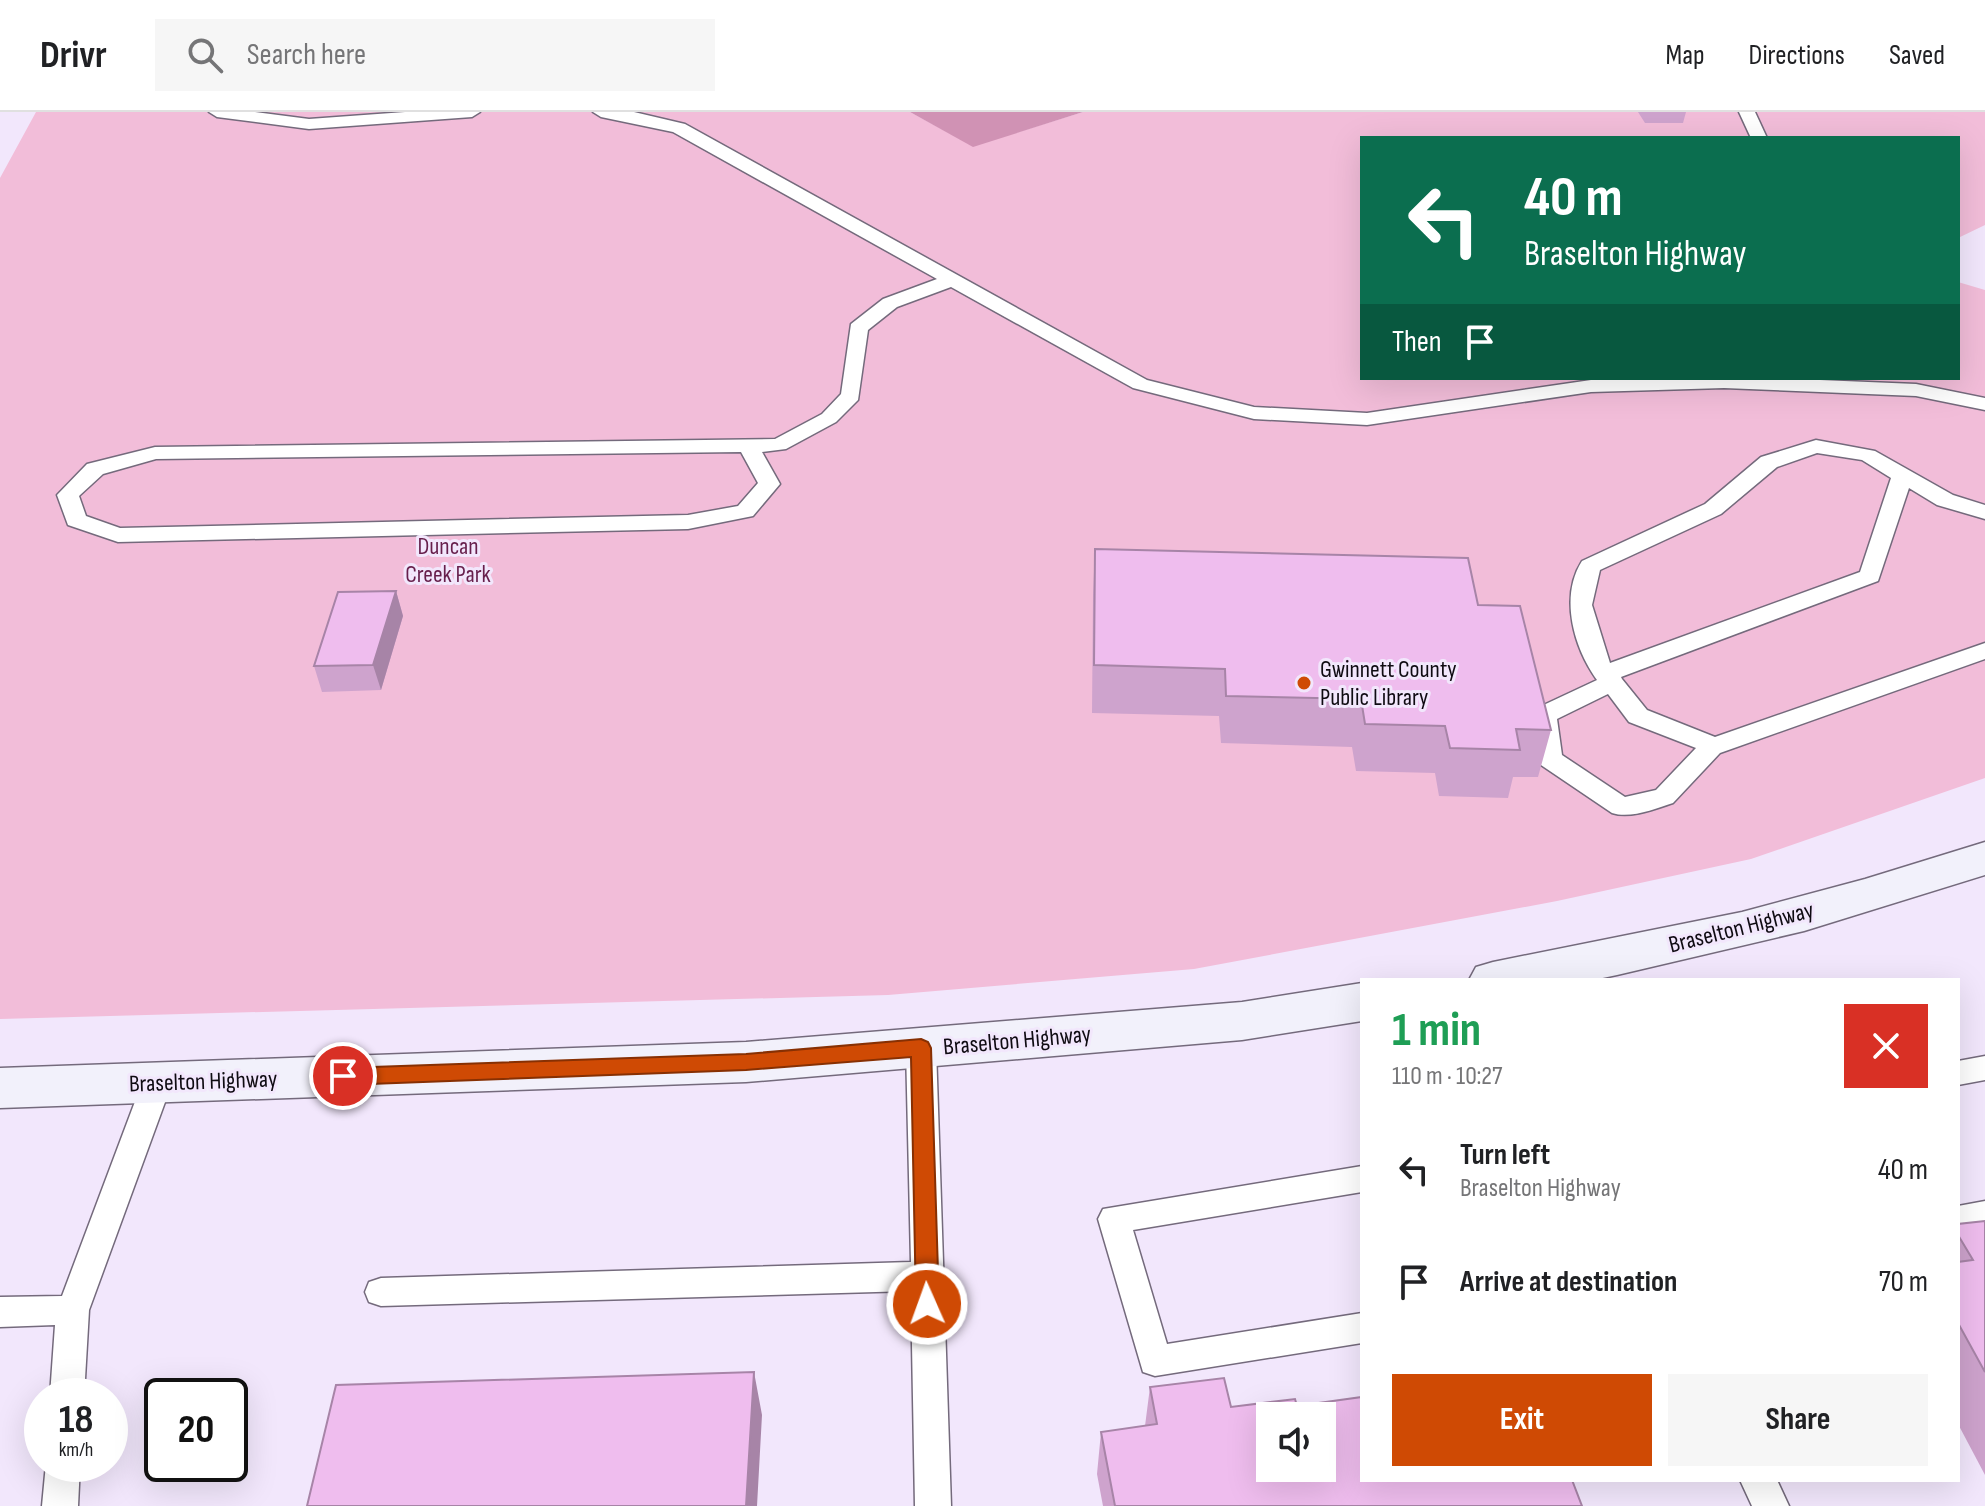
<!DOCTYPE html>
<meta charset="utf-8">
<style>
body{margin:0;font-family:"Sofia Sans Condensed",sans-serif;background:#f6f6f6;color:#202124;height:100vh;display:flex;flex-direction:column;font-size:30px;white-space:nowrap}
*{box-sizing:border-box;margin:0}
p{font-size:26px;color:#757577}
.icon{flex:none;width:44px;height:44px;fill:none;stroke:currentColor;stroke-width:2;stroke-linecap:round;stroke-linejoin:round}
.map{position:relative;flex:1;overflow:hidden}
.details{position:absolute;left:1360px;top:866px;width:600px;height:504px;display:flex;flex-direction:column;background:#fff;border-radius:0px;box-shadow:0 8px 32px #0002}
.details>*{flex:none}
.top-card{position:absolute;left:1360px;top:24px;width:600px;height:244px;border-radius:0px;box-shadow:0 8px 32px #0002;background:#0b6e4f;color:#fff;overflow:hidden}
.controls{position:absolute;left:1256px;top:1290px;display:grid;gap:16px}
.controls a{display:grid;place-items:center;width:80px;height:80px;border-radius:0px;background:#fff;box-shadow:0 8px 32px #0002;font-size:40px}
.speed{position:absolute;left:24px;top:1266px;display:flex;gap:16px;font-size:40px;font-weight:700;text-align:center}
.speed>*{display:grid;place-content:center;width:104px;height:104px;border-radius:50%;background:#fff;box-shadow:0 8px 32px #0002;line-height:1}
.speed small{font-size:20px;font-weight:400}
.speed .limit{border:4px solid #111;border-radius:12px;background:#fff;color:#111}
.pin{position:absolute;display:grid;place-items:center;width:68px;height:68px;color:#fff;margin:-34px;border:4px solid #fff;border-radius:50%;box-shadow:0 2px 8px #0007}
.me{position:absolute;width:88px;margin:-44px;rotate:358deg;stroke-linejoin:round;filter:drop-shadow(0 0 6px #0008)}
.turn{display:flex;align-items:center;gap:28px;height:168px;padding:0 32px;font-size:36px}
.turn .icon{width:104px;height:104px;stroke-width:2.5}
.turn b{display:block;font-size:56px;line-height:68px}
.then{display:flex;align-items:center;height:76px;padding:0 32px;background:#0003;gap:16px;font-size:30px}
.round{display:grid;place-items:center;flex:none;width:84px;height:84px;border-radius:0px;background:#f6f6f6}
.overview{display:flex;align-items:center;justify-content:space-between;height:136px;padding:0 32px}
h1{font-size:48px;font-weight:700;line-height:60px;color:#1e9e55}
.primary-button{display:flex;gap:16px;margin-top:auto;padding:16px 32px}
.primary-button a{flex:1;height:92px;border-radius:0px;background:#cf4a04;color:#fff;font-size:32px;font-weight:700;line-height:92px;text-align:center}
.primary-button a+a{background:#f6f6f6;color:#202124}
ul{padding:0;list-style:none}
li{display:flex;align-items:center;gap:24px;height:112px;padding:0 32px}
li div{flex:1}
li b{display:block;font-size:30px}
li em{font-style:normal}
header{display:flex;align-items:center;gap:48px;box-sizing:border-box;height:112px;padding:0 40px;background:#fff;border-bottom:2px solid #e0e0e0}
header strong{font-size:38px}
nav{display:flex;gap:44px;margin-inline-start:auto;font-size:28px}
.search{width:560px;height:72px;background:#f6f6f6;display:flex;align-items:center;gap:20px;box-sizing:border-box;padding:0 28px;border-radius:0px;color:#757577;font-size:30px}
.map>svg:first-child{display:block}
.green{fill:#f2bdd9}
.forest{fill:#d092b4}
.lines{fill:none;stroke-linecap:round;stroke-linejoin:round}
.service-casing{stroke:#746a7c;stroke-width:3}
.secondary-casing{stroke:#746a7c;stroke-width:3}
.service{fill:#fff;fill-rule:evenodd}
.secondary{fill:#f2f1fb;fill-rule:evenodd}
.wall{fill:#cea3cd}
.shaded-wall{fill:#a784a7}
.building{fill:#efbdee;stroke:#a784a7;stroke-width:2;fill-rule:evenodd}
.route{fill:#cf4a04;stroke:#873003;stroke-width:2}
.poi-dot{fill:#cf4a04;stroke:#f2e7fc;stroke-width:3}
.labels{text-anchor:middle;stroke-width:6;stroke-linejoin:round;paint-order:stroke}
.park-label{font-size:24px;fill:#671f4c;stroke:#f2e7fc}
.poi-label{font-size:24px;fill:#0f0b12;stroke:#f2e7fc;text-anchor:start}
.street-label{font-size:24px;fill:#0f0b12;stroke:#f2e7fc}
</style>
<header>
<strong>Drivr</strong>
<div class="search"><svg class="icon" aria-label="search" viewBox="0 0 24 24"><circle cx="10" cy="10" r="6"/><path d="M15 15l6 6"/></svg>Search here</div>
<nav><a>Map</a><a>Directions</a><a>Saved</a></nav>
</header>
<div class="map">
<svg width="1985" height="1394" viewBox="0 0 1985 1394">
<rect width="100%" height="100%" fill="#f2e7fc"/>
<!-- green -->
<path class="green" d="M36,0H910L973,34L1083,0H1985V113L1958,126V26H1362V266H1958V170L1985,178V666L1751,747L1557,789L1194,857L888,883L0,907V66Z"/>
<!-- forest -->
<path class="forest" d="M910,0H1083L973,35Z"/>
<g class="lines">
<!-- service casing -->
<g class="service-casing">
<path id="service" d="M209,0H255L309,7L405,0H480L472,5L309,17L217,5Z
M593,0H634L685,12L1147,268L1254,295L1367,301L1591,268L1656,266H1773L1916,272L1985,286V298L1916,284L1724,276L1591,280L1367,313L1254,307L1133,276L951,175L897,195L868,218L858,288L836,310L786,337L762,340L780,372L753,404L688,417L118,430L68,413L57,383L87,352L155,335L775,327L822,302L841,282L851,212L883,187L937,167L673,20L601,5ZM741,340L758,371L738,394L688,403L120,416L86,404L79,384L103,362L156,347Z
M1739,0H1755L1767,26H1751Z
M1816,328L1875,339L1953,383L1985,393V407L1937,393L1909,376L1878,469L1621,565L1622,567L1647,598L1715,625L1985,531V547L1720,641L1673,691C1655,697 1630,707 1612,701L1541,653L1537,647L1532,603L1535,597L1597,568C1574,536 1559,485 1582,449L1705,392L1761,345ZM1817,341L1862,348L1891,366L1860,460L1610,551L1592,493L1600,458L1721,402L1777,355ZM1608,582L1629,610L1696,636L1656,678L1625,685L1562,643L1557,607Z
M921,924L931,928L936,936L951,1394H915L911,1179L381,1194L369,1190L365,1180L369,1170L381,1166L911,1150L906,936L911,928Z
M1985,944V968L1958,973V949Z
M157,959L168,962L172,971L89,1198L84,1284H50L55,1213L0,1215V1185L62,1184L142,971L146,962Z
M1362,1054V1080L1133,1118L1167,1232L1362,1201V1231L1155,1264L1143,1260L1098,1107L1103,1097Z
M1985,1089V1117L1958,1122V1094Z
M46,1352H80L78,1394H42Z
M1740,1368H1777L1789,1394H1752Z"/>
</g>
<!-- secondary casing -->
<g class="secondary-casing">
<path id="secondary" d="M1985,730V763L1804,819L1617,863L1593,868H1469L1476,855L1493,850L1742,800L1865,767Z
M1362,871V909L1242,928L746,970L0,996V956L746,930L1242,890Z"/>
</g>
<!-- service -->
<use href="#service" class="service"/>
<!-- secondary -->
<use href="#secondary" class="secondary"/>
</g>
<!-- wall -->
<path class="wall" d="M1638,0H1686L1683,11H1645Z
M1095,437L1478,493L1551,618L1538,665H1513L1508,686L1439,684L1435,661L1356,659L1352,635L1221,631L1219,604L1092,601L1093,483Z
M396,479L403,504L381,578L322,580L314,554Z
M1985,1109V1363L1958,1312V1112Z
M1150,1275L1231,1295L1297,1294L1582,1394H1103L1097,1362L1101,1320L1145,1314Z"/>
<!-- shaded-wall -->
<path class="shaded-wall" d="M396,479L403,504L381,578L373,553Z
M754,1260L762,1303L757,1394H746Z"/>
<!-- building -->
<path class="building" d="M1095,437L1468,446L1478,493L1520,494L1551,618L1516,617L1520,638L1450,636L1445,614L1365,612L1361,587L1226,584L1225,557L1094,553Z
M396,479L373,553L314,554L338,480Z
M1985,1109V1260L1958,1211V1150L1973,1148L1958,1123V1112Z
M754,1260L746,1394H307L336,1273Z
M1224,1266L1231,1295L1295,1287L1297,1294L1362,1285V1368H1572L1582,1394H1115L1101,1320L1157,1312L1150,1275ZM1270,1304H1322V1356H1270Z"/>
<!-- route -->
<path class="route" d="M921,927L928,930L931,936L939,1192L936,1200L927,1203L919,1200L916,1192L911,945L746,958L343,973L336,970L333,964L336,958L343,956L746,942Z"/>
<!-- markers -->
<circle class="poi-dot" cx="1304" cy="571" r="8"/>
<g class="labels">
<!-- park labels -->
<g class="park-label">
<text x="448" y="442">Duncan<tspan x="448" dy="28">Creek Park</tspan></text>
</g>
<!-- poi labels -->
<g class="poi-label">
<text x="1320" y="565">Gwinnett County<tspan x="1320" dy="28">Public Library</tspan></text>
</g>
<!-- street labels -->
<g class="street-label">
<text transform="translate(1741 815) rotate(-14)" y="8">Braselton Highway</text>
<text transform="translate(1017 928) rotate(-5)" y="8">Braselton Highway</text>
<text transform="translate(203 969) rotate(-2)" y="8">Braselton Highway</text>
</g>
</g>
</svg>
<div class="controls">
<a><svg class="icon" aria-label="sound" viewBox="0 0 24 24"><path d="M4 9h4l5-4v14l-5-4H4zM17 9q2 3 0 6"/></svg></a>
</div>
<div class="speed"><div>18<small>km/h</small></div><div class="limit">20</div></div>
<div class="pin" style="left:343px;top:964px;background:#d93025"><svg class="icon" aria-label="arrive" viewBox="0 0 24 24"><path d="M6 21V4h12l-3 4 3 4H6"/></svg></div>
<svg class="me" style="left:927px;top:1192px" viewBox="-20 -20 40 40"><circle r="17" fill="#cf4a04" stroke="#fff" stroke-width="3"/><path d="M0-11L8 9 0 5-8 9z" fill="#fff"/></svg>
<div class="top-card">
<div class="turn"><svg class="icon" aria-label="left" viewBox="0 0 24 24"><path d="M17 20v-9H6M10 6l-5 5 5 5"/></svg><div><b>40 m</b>Braselton Highway</div></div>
<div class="then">Then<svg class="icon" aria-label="arrive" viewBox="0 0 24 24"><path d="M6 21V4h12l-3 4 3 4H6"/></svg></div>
</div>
<section class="details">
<div class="overview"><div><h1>1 min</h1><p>110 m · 10:27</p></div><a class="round" style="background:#d93025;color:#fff"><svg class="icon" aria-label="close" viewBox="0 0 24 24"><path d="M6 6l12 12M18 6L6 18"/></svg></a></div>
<ul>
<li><svg class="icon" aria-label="left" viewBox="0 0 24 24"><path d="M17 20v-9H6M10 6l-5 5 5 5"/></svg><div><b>Turn left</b><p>Braselton Highway</p></div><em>40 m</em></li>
<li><svg class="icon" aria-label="arrive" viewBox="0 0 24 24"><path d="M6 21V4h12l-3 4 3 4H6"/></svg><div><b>Arrive at destination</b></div><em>70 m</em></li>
</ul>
<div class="primary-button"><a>Exit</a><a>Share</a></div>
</section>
</div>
